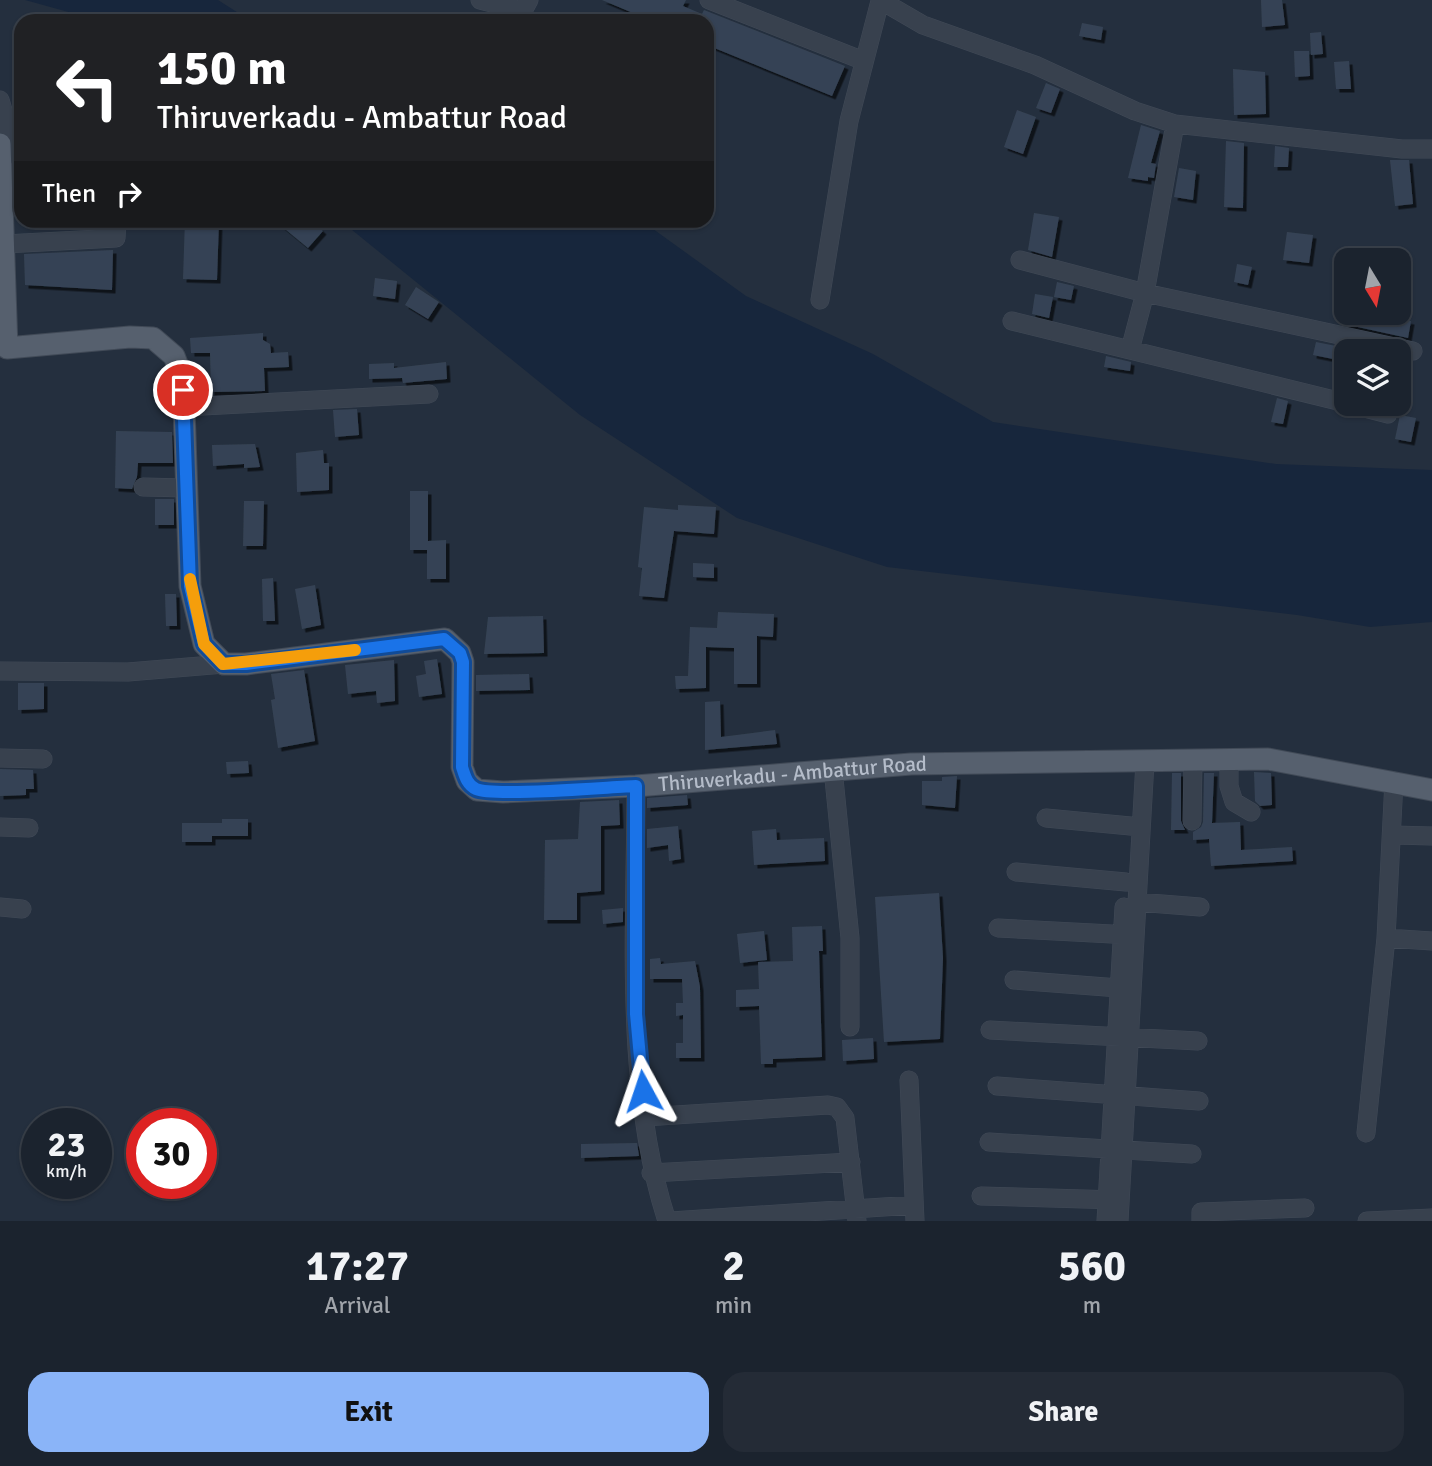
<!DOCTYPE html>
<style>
body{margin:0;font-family:Signika,sans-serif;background:#242b36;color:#f1f3f6;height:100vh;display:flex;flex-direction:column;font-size:26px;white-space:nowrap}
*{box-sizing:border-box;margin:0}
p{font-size:23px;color:#a0a4aa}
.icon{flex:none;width:38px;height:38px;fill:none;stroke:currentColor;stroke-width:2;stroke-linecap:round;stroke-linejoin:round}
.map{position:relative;height:1221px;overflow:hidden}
.panel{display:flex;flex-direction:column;background:#1b232e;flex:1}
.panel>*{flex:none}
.guide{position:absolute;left:14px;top:14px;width:700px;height:214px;border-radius:21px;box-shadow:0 2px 5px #0004,0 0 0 2px #39404a;background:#202124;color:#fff;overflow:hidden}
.needle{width:46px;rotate:170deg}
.fabs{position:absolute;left:1334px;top:248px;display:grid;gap:14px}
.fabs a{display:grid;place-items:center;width:77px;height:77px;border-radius:14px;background:#1b232e;box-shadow:0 2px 5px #0004,0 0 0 2px #39404a;font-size:35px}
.speed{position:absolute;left:21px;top:1108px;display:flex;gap:14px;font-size:35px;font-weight:700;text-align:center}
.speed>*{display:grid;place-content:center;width:91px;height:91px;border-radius:50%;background:#1b232e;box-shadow:0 2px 5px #0004,0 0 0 2px #39404a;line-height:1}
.speed small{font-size:18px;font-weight:400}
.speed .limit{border:10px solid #d22;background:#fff;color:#111}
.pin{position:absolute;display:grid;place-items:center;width:60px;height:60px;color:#fff;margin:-30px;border:4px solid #fff;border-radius:50%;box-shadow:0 2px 7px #0007}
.me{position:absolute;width:77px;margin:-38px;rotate:355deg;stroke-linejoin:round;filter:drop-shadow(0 0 5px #0008)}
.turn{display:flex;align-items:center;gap:24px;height:147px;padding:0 28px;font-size:32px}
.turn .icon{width:91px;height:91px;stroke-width:2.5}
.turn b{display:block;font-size:49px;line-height:60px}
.then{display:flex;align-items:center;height:66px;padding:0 28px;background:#0003;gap:14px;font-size:26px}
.eta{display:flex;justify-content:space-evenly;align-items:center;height:119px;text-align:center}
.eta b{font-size:42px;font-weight:800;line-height:49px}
.button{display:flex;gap:14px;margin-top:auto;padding:14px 28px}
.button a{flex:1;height:80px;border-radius:21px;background:#8ab4f8;color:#111;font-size:28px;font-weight:800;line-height:80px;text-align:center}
.button a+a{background:#242b36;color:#f1f3f6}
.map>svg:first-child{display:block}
.water{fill:#17263c}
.building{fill:#364354;filter:url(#shadow)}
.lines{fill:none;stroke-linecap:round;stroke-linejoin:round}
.minor-casing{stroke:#414a57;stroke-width:19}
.major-casing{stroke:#414a57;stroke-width:23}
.minor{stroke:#38414e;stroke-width:18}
.major{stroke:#56606e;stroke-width:21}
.route-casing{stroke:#114b97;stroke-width:18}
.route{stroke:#1a73e8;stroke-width:12}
.slow{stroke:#f59e0b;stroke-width:12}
.labels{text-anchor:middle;stroke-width:7;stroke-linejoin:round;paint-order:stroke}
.street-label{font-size:21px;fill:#b4bcc9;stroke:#1d2633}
</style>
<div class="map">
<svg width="1432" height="1221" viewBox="0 0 1432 1221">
<defs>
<filter id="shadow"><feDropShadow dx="3.5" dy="3.5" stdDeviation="0" flood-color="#0009"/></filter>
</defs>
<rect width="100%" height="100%" fill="#242f3e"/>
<!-- water -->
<path class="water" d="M25,0H218L251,21H90V18Z
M341,221H642L746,296L873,354L993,422L1276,464L1432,470V622L1370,627L1297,615L887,567L737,518L580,415Z"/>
<!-- building -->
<path class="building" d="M602,0H686L683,6L702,14L704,10L845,66L832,96L707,45V21H690L678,16L676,21H652Z
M1261,0H1282L1285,25L1262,27Z
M1082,23L1103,27L1101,40L1079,36Z
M1321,32L1323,54L1311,55L1310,33Z
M1294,51H1309L1310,76L1295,77Z
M1349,61L1351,89H1336L1334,62Z
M1233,69L1265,72L1266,114L1234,115Z
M1046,83L1060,89L1051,113L1036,108Z
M1017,110L1036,117L1023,154L1004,147Z
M1141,125L1160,131L1151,163L1156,164L1154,178L1148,177V181L1128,178Z
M1226,141L1244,143L1243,208L1224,207Z
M1275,146L1289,148L1288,167H1274Z
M1390,160H1409L1413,204L1395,206Z
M1179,168L1196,171L1193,200L1174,197Z
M1034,213L1059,217L1052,257L1028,250Z
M185,220H219L217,280L183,279Z
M274,220H311L323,231L308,248Z
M1287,232L1313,235L1309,263L1283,260Z
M113,250L112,290L25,285L24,254Z
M1237,264L1252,267L1248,285L1234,282Z
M375,278L397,281L395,299L373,296Z
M1057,282L1074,286L1071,300L1054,297Z
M416,287L439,302L428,319L405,305Z
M1035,294L1053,297L1049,318L1032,314Z
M1346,313L1411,321L1408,338L1344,324Z
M263,333V340L270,344L271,353L288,352L289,367L264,368L265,391L211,392L210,353H191L190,338Z
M1316,342L1336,346L1333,359L1313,355Z
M1106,356L1131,362L1130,371L1104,367Z
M446,362L447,379L403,383L402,378L369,379V364L394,363V368Z
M1277,398L1288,401L1283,424L1271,422Z
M357,409L359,435L335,437L333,410Z
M1400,415L1416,418L1411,442L1395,439Z
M116,431L172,432L173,463H138L137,477L132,489L115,488Z
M255,444L260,467L244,468V464L213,466L212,445Z
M323,450L324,463H329V490L297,492L296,453Z
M410,491H428V541L446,540V579H427V550H410Z
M155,499H174V525H155Z
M244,501H264L263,546H243Z
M678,505L716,507L714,534L674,531L664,598L639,596L642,568L638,567L644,507L678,510Z
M693,563L714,564V578L693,577Z
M273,578L275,621H263L262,579Z
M315,585L321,625L302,629L295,589Z
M165,594H176L177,626H166Z
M718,612L774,614L773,637L757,636V684H734V648L706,647V688L676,689L675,676H688L690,627L717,628Z
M543,616L544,653L484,654L488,617Z
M437,659L442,694L419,697L416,676L426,674L424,661Z
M394,660L395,701L377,703L376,691L348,694L345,665Z
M304,670L315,741L278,748L271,700L275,699L271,674Z
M529,674L530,690L476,691V675Z
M18,683H44V709L18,710Z
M720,701L721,737L775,730L777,744L705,750V702Z
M248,761L249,773L227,774L226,762Z
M0,769L33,770L34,789H26V795L0,796Z
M1254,772L1271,773L1272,805L1260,806L1255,801Z
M1172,773H1181V821L1185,830H1171Z
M1204,773H1214L1212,823L1240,822L1241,850L1292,847L1293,861L1211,866L1209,839L1193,840V832L1201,827L1203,822Z
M957,776L955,808L922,805V781H942V777Z
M687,795L688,805L647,808V798Z
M619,800L620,825L601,826V891L577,893V920H544L545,840L578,839L580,802Z
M222,819H248V836H212V842H182V823H222Z
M678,826L681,859L669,861L668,845L647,848V829Z
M776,829L777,840L824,838L825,861L754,865L752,831Z
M939,893L943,958L940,1039L884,1042L875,897Z
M623,908V922L603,924L602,910Z
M822,926L823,951H819L822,1057L773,1059V1064H761L759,1006L736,1007V990L759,989L758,962L793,961L792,927Z
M764,931L767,960L740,963L737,934Z
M660,958L661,964L695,961L700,987L701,1058H676V1043H683V1015L676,1016V1003H683L682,979H650V959Z
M873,1038L874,1059L843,1061L842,1040Z
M637,1143L639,1156L581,1158V1144Z"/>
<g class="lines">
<!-- minor casing -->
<g class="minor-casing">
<path id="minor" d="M480,0L523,11L529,0
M709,0L864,61
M880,0L923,25L1035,65L1135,111L1175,124L1402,149H1432
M0,100L5,117L4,158
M5,244L116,238L117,220
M1020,260L1145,293L1413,351
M820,300L849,121L880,1
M1012,321L1130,350L1145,293L1175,124
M1130,350L1346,403
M1349,404L1388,414
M184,407L429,394
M143,487L187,488
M0,671L128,672L224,664
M0,758L43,759
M1229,760V786L1234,802L1251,812
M833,769L850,938V1027
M1394,781L1386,938L1432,941
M636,786C636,927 623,1085 667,1221
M1046,818L1141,827
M1192,821L1193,760
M0,827L29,828
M1393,835L1432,836
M1016,872L1126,882
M1137,902L1200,907
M0,907L22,909
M998,928L1131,935
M1014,980L1119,988
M990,1030L1198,1041
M909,1080L915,1221
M997,1086L1199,1101
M645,1117L828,1105L837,1107L845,1118L857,1221
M1366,1133L1386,938
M989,1142L1192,1154
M651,1173L851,1162
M981,1196L1117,1200
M671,1221L914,1205
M1106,1221L1124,907
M1119,1221L1145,762
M1201,1221V1212L1305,1208
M1367,1221L1432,1218"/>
</g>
<!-- major casing -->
<g class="major-casing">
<g id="major">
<path id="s1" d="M0,144L7,348L130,337L153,338L174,356L181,374L184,407L190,586L204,644L224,664H246L445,639L460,653L463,662L462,767L467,781L477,790L503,792L636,786L911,764L1268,759L1432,790"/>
</g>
</g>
<!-- minor -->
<use href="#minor" class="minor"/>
<!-- major -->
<use href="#major" class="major"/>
</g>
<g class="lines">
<!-- route casing -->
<g class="route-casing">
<path id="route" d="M183,390L190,586L204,644L223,664H246L444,639L460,653L463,662L462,767C465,776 467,785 476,789C493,797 609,787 636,786V1014L643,1091"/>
</g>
<!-- route -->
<use href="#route" class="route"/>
<!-- slow -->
<path class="slow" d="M190,579L204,644L223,664L355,650"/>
</g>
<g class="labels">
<!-- street labels -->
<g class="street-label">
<text dy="7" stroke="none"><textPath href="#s1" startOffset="1400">Thiruverkadu - Ambattur Road</textPath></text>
</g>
</g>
</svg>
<div class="fabs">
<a><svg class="needle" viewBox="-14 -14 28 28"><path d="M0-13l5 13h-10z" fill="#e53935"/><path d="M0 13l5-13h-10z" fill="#a0a4aa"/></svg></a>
<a><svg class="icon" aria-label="layers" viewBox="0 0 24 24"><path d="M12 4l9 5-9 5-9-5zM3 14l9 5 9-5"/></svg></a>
</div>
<div class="speed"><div>23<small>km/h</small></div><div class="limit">30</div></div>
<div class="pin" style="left:183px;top:390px;background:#d93025"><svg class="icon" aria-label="arrive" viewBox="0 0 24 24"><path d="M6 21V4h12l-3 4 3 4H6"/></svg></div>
<svg class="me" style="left:643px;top:1091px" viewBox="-20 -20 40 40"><path d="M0-17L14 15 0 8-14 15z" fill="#1a73e8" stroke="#fff" stroke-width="4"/></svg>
<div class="guide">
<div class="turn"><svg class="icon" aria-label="left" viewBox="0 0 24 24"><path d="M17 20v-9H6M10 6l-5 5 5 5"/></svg><div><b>150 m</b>Thiruverkadu - Ambattur Road</div></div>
<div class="then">Then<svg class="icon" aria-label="right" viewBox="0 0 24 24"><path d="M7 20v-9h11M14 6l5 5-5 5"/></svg></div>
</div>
</div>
<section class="panel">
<div class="eta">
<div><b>17:27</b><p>Arrival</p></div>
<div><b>2</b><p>min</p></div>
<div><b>560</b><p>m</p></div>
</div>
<div class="button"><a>Exit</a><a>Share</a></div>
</section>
